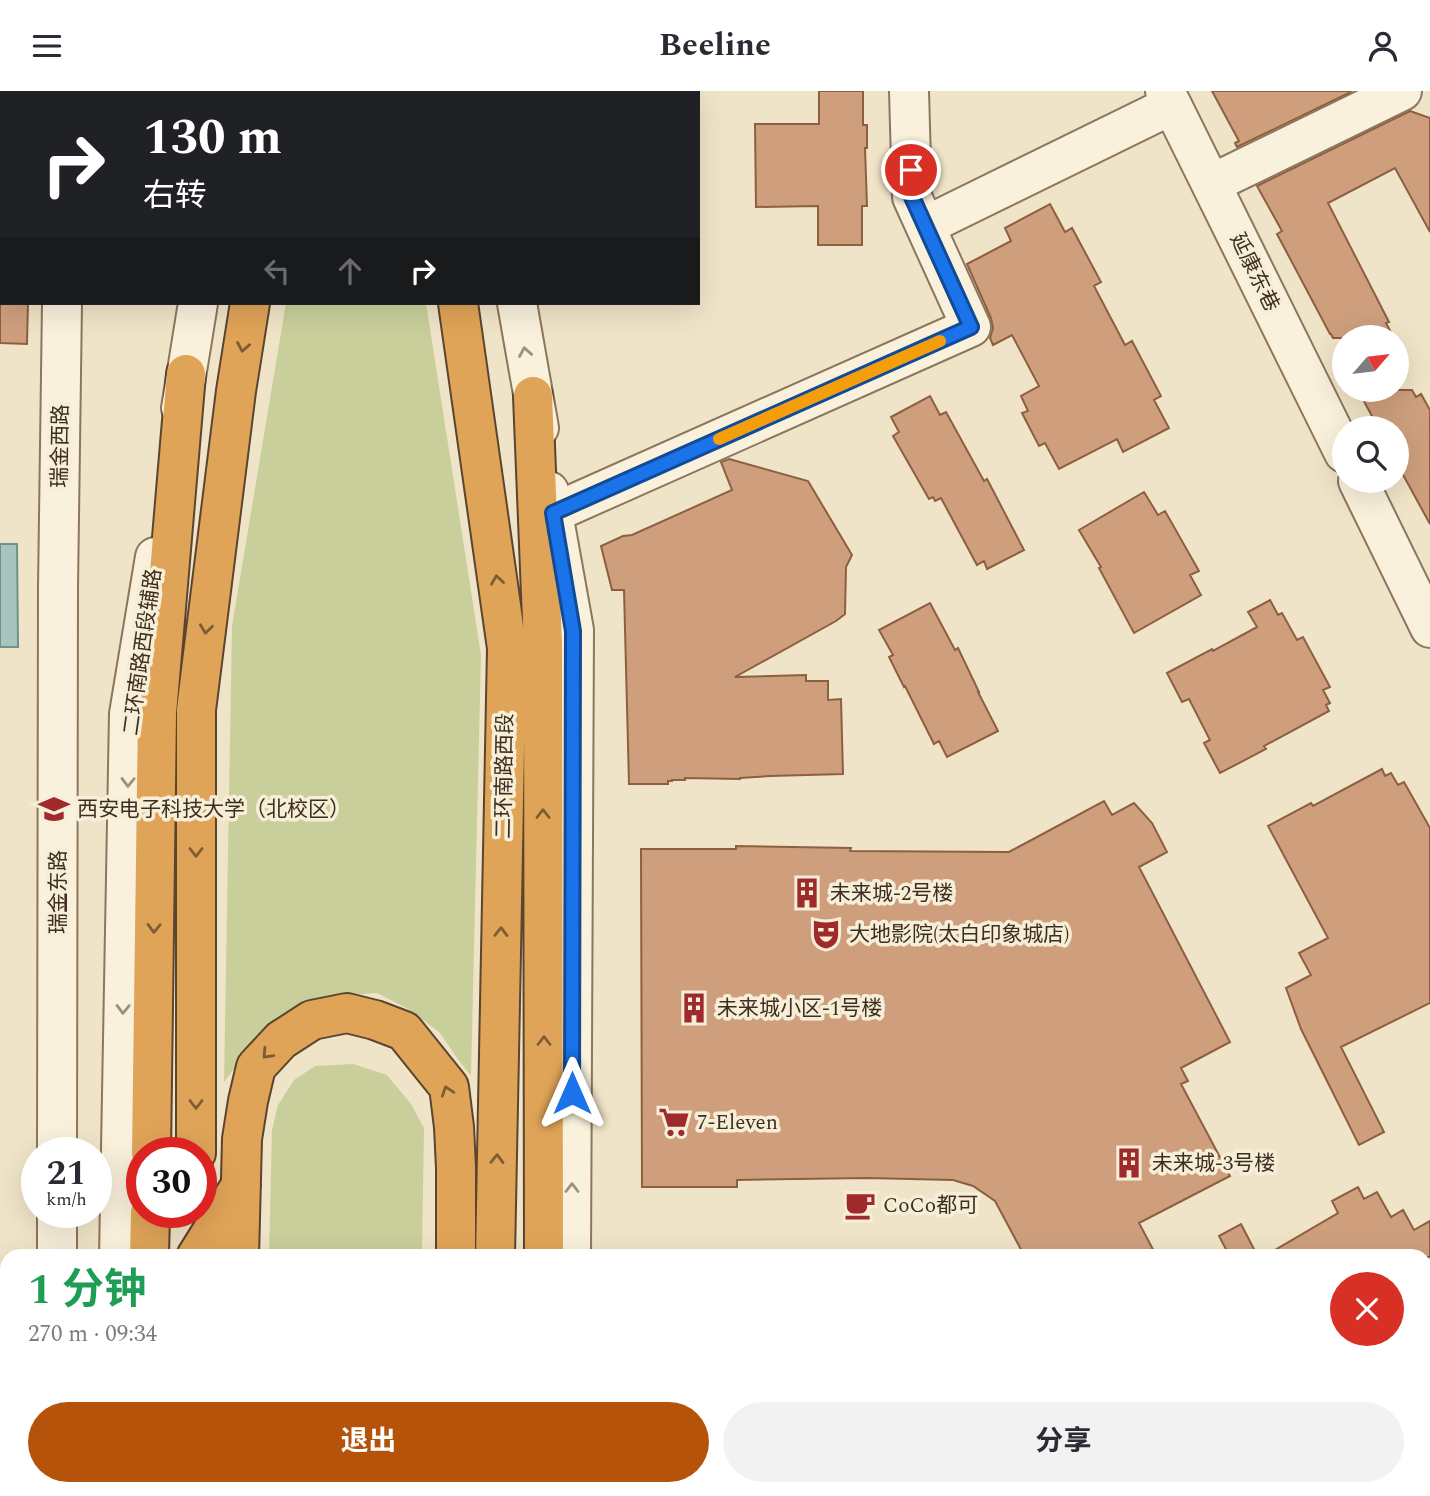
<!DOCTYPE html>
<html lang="zh">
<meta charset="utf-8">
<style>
body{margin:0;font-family:Spectral,"Noto Sans SC",serif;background:#f2f2f3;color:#2b2b33;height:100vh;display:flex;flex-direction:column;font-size:26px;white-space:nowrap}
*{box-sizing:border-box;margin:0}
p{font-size:23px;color:#7c7c81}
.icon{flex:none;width:38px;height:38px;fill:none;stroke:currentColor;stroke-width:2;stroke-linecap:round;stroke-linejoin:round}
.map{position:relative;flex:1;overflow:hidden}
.drawer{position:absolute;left:0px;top:1158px;width:1432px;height:247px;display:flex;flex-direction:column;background:#fff;border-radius:21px 21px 0 0;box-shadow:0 7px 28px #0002}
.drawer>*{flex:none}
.top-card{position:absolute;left:0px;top:0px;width:700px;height:214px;box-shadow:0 7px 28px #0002;background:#202124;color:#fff;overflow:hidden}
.needle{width:46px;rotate:62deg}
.tools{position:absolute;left:1332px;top:234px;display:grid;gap:14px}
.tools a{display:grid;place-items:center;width:77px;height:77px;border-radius:50%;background:#fff;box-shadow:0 7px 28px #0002;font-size:35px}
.speed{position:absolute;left:21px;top:1046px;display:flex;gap:14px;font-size:35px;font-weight:700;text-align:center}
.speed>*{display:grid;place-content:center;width:91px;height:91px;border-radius:50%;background:#fff;box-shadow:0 7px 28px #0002;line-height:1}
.speed small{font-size:18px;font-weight:400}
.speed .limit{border:10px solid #d22;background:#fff;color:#111}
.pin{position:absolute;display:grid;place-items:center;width:60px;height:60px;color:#fff;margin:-30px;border:4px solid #fff;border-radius:50%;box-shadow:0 2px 7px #0007}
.me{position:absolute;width:77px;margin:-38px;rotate:0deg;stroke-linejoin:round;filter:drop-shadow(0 0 5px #0008)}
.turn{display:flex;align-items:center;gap:24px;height:147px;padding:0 28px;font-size:32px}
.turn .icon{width:91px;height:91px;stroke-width:2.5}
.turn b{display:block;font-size:49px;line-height:60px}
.lanes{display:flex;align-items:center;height:66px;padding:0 28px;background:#0003;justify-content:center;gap:35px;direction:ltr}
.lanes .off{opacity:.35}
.round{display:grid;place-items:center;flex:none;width:74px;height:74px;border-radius:37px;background:#f2f2f3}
.headline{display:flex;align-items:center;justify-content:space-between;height:119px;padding:0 28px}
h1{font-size:42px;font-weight:700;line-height:52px;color:#1e9e55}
.action{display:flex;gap:14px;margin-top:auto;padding:14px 28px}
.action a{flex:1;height:80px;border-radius:42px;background:#b45309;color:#fff;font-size:28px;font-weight:700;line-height:80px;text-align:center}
.action a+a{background:#f2f2f3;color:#2b2b33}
header{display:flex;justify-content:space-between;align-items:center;height:91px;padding:0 28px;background:#fff;font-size:32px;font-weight:700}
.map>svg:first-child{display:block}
.green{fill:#c9cf9b}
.water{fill:#a9c4bc;stroke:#6f938a;stroke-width:2}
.building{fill:#cf9f7d;stroke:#8d5f41;stroke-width:2}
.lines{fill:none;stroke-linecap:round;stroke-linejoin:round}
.minor-casing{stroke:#8d765c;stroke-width:42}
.highway-casing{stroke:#5b4430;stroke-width:42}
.minor{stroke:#faf1dc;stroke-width:38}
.highway{stroke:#e0a458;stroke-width:38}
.path-bridge{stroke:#8d765c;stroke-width:4.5;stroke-dasharray:5 3.5;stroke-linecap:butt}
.oneway{stroke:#7e5d36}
.oneway2{stroke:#9c907e}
.route-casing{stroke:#114b97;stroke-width:18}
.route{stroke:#1a73e8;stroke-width:12}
.slow{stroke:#f59e0b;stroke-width:12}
.labels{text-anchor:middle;stroke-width:7;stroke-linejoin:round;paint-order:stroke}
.street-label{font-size:21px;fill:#3d2e20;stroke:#f7eed8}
.poi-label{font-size:21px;fill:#3d2e20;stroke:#f7eed8;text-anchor:start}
</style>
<header><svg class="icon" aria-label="menu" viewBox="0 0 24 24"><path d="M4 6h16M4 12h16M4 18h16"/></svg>Beeline<svg class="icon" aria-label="person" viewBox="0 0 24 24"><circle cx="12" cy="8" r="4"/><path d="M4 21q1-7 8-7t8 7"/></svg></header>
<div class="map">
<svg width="1430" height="1405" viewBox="0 0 1430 1405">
<rect width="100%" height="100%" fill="#f0e4c8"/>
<!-- green -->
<path class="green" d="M286,212H426L481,564L471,985L457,967L440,942L410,919L377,902L335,905L254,952L224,991L232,535Z
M353,973L387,984L411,1013L424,1037L422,1165H269L272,1039L278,1014L294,989L315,975Z
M265,1398H420V1405H265Z
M817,1398H943L947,1405H804Z"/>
<!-- water -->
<path class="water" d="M0,453H17L18,556H0Z"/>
<!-- building -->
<path class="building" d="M819,0H863V34H867V57H865L867,115H862V154H818V115L756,116L755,33H819Z
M1212,0H1349L1351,1L1237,56L1235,52L1239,50Z
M1410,20L1430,27V141L1395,77L1328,112L1389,231L1386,232L1394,247H1333L1331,243H1330L1277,143L1282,140L1257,95Z
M1050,113L1065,141L1072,137L1101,191L1094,195L1125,254L1132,250L1161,305L1154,309L1169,337L1123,361L1117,348L1059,378L1045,352L1039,355L1022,322L1028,320L1021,305L1039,295L1012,244L993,254L990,247L993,237L991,227L967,173L1011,150L1005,137Z
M0,212H28L27,253L0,252Z
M1358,299H1412L1416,306L1421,303L1430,319V433L1396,371V338H1385L1379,327L1374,329Z
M930,305L940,324L946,321L984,390L987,388L1024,459L987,478L984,470L977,474L941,407L935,410L933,406L929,408L893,345L899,341L891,326Z
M729,368L808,390L852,464L846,476L845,523L836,530L735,586L806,584V590H828V609L841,608L843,683L770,685L740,687V688L685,687V689H672V690H668V693H629L624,499H612L601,455L623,445L632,444L732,399L721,371Z
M1144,401L1158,424L1165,420L1199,480L1190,484L1201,504L1134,542L1099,477L1101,476L1079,439Z
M1270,509L1278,524L1282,522L1297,549L1303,546L1330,596L1323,599L1330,612L1326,614L1329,620L1264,655L1266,658L1220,682L1204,652L1210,649L1189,608L1182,611L1167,582L1212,558L1213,560L1257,536L1248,521Z
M930,512L955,559L958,557L979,601H978L998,640L947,666L939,650L934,653L905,595L904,596L889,566L893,564L879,539Z
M1382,678L1385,685L1391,682L1398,694L1404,691L1430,737V912L1341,956L1384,1041L1359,1054L1301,938L1286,897L1311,884L1299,862L1328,847L1268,735L1311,712L1313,715Z
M1104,710L1112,724L1134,712L1152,732L1167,761L1139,776L1230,951L1181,977L1188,990L1181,993L1230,1085L1139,1132L1157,1166H1025L995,1110L973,1095L953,1089L867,1087L737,1089V1096H642L641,758H736V755L851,757L850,760L1009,761Z
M1358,1096L1364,1108L1377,1101L1391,1126L1403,1119L1414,1139L1430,1130V1166H1263L1338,1122L1332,1110Z
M1241,1133L1258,1166H1230L1219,1145Z"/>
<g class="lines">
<!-- minor casing -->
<g class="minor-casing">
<path id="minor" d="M1165,0L1344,362
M64,2V0
M222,2V0
M493,2V0
M1211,93L1402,0
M925,135L1172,14
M517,212L539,337
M181,317L198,212
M1358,390L1430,537
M549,400L574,539L571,1166
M553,422L971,236L912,106L909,0
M57,1062L58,497L62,212
M57,1166V1122
M119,1166L129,623L155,466
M0,1217L7,1218
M571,1398V1405
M53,1405V1398
M115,1405V1398"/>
</g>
<!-- highway casing -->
<g class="highway-casing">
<path id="highway" d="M271,2V0
M438,2V0
M458,212L507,557L495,1166
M533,305L543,553L544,1166
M151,1062L157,622L186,283
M196,1062V619L236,300L250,212
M149,1166L150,1122
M196,1166L241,1094
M239,1166L242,1048L248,1010L256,976L281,949L312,929L347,922L375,929L404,940L449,996L454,1036L456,1077V1166
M497,1398V1405
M545,1398V1405
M146,1405V1398
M193,1405V1398
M235,1405V1398
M453,1405V1398"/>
</g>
<!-- minor -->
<use href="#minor" class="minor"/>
<!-- highway -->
<use href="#highway" class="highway"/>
<!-- path-bridge -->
<path class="path-bridge" d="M196,0H524"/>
</g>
<!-- one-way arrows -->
<defs><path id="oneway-chevron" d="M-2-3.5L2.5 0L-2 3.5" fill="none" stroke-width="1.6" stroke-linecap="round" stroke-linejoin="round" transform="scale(1.75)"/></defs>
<g class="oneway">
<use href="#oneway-chevron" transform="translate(243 256) rotate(100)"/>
<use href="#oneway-chevron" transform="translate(497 489) rotate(-98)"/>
<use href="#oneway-chevron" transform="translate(206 538) rotate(97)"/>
<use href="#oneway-chevron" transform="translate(543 723) rotate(-90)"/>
<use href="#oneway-chevron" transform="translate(196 761) rotate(90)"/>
<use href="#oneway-chevron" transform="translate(154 837) rotate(91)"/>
<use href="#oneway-chevron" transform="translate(501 841) rotate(-89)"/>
<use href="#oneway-chevron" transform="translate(544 950) rotate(-90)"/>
<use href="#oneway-chevron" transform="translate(267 963) rotate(133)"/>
<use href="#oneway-chevron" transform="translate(447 1000) rotate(-108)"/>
<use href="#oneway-chevron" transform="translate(196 1013) rotate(90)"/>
<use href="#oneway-chevron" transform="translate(497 1068) rotate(-89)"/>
</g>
<g class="oneway2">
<use href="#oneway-chevron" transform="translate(525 261) rotate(-100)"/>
<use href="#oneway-chevron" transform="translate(128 691) rotate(91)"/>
<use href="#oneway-chevron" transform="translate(123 918) rotate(91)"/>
<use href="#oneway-chevron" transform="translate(572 1097) rotate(-90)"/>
</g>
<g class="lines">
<!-- route casing -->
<g class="route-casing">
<path id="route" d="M572,1002L573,540L553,422L971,236L912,106L911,79"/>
</g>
<!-- route -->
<use href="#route" class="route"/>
<!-- slow -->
<path class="slow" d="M719,348L940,250"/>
</g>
<!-- icons -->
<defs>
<g id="university-bare" transform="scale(2.415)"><path d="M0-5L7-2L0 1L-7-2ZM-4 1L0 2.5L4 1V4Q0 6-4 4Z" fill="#9e2a2b" stroke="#f7eed8" stroke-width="2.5" paint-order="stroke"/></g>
<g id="building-bare" transform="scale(2.415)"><path d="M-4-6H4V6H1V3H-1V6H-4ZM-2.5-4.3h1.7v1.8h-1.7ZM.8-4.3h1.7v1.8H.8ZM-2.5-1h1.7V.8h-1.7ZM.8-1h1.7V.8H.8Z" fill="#9e2a2b" stroke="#f7eed8" stroke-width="2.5" paint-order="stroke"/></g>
<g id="theatre-bare" transform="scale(2.415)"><path d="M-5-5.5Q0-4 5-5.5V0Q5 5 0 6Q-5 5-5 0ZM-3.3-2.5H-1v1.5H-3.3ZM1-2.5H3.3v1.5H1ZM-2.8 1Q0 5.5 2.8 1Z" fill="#9e2a2b" stroke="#f7eed8" stroke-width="2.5" paint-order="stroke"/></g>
<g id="supermarket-bare" transform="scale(2.415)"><path d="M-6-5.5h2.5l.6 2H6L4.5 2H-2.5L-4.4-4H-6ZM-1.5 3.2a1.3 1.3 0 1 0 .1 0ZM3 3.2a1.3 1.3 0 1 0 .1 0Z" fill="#9e2a2b" stroke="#f7eed8" stroke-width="2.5" paint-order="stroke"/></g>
<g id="cafe-bare" transform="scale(2.415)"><path d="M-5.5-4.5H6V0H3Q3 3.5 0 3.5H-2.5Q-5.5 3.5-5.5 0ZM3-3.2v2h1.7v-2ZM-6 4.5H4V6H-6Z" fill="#9e2a2b" stroke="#f7eed8" stroke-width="2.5" paint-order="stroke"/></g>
</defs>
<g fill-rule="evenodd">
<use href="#university-bare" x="54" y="718"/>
<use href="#building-bare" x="807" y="802"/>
<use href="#theatre-bare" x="826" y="843"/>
<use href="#building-bare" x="694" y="917"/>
<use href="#supermarket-bare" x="674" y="1031"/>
<use href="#building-bare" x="1129" y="1072"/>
<use href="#cafe-bare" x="860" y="1114"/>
</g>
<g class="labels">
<!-- street labels -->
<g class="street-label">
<text transform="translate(1255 181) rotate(64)" y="7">延康东巷</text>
<text transform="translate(60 355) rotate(-89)" y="7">瑞金西路</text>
<text transform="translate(142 561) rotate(-82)" y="7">二环南路西段辅路</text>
<text transform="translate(504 685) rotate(-89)" y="7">二环南路西段</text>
<text transform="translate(58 801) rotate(-90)" y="7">瑞金东路</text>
</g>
<!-- poi labels -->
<g class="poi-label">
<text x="77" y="725">西安电子科技大学（北校区）</text>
<text x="830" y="809">未来城-2号楼</text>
<text x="849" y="850">大地影院(太白印象城店)</text>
<text x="717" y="924">未来城小区-1号楼</text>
<text x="697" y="1038">7-Eleven</text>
<text x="1152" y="1079">未来城-3号楼</text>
<text x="883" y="1121">CoCo都可</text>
</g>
</g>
</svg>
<div class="tools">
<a><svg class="needle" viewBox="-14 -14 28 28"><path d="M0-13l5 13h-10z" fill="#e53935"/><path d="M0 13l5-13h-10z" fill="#7c7c81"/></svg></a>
<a><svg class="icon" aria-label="search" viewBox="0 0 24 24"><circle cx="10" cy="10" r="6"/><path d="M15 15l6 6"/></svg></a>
</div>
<div class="speed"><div>21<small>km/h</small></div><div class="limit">30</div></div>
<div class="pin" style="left:911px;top:79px;background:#d93025"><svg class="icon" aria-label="arrive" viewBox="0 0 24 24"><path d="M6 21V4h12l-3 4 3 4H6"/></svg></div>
<svg class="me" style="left:572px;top:1002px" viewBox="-20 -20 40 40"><path d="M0-17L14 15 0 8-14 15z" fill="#1a73e8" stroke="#fff" stroke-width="4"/></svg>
<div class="top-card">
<div class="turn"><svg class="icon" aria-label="right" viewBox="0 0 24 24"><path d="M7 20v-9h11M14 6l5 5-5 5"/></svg><div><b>130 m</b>右转</div></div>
<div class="lanes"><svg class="icon off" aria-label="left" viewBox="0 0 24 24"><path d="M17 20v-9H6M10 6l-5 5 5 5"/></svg><svg class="icon off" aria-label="ahead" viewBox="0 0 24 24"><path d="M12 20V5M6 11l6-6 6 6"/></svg><svg class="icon" aria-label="right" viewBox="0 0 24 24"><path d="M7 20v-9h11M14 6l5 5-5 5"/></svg></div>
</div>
<section class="drawer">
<div class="headline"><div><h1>1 分钟</h1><p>270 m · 09:34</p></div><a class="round" style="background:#d93025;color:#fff"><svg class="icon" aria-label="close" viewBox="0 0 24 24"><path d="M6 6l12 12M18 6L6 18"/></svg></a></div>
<div class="action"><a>退出</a><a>分享</a></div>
</section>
</div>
